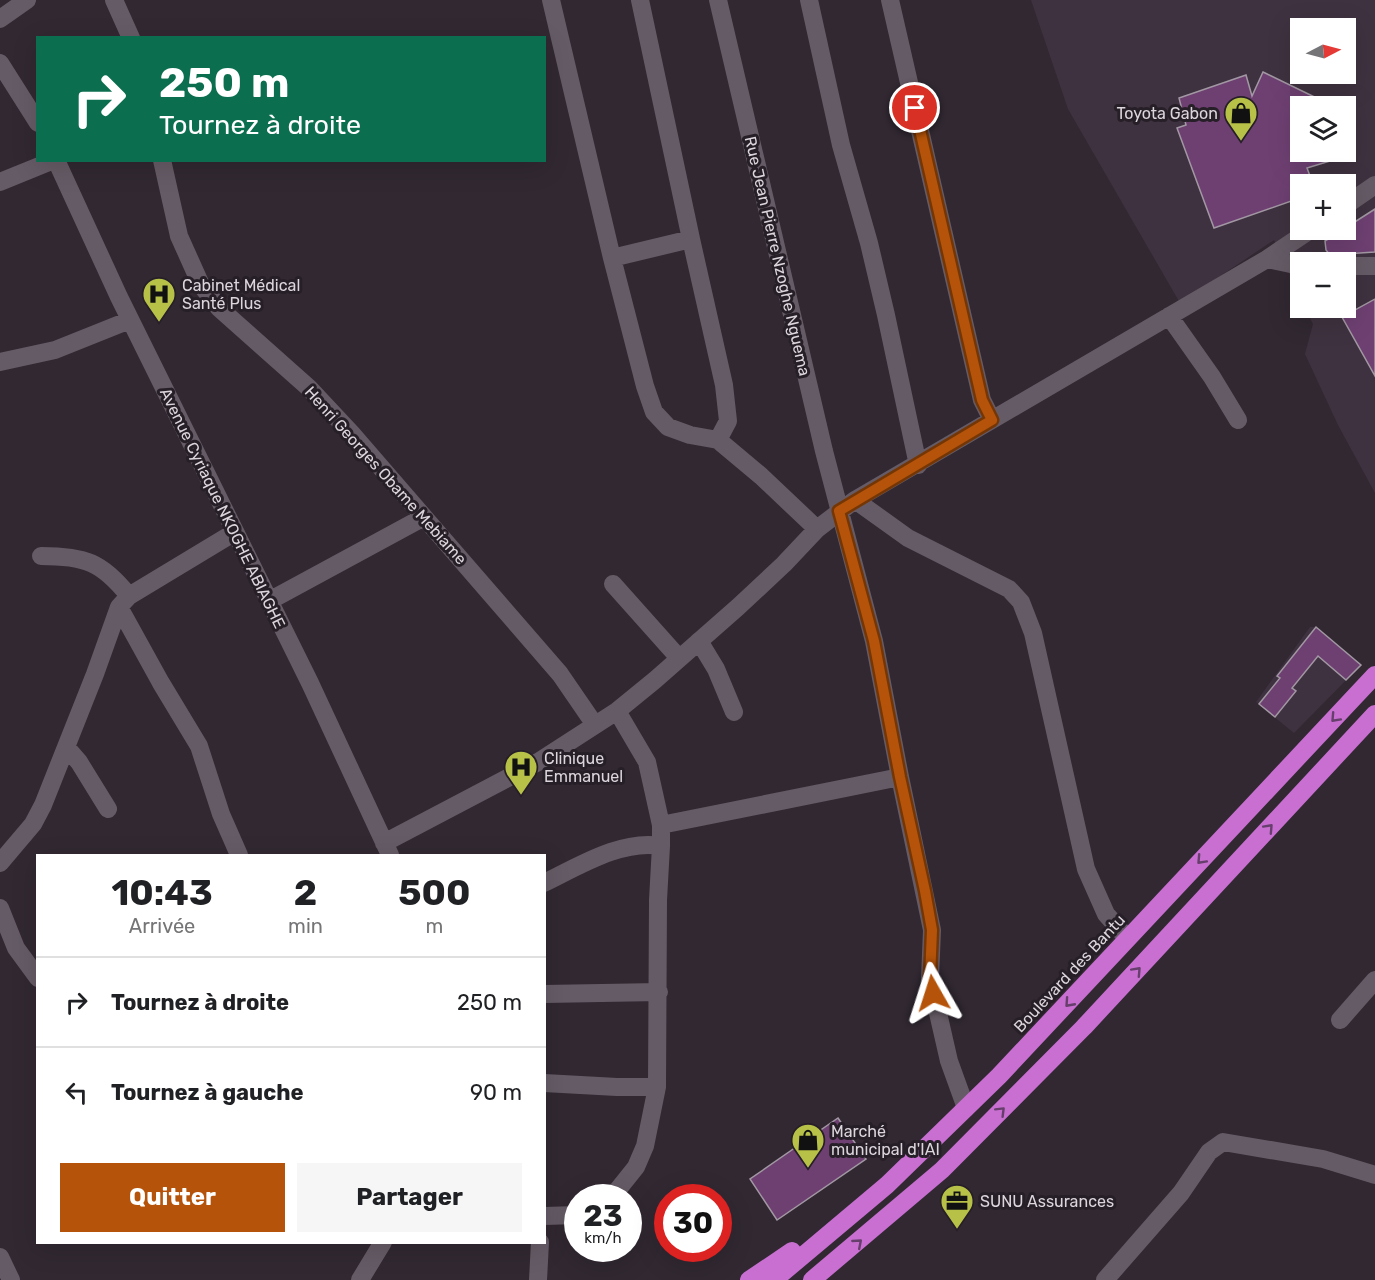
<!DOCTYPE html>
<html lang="fr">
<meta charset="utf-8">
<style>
body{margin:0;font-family:Rubik,sans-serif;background:#f6f6f6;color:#202124;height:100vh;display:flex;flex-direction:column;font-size:22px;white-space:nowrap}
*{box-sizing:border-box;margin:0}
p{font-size:20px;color:#757577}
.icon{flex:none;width:33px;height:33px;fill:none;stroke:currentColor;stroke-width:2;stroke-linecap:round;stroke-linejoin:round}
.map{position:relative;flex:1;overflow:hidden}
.panel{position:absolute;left:36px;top:854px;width:510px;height:390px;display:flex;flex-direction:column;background:#fff;border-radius:0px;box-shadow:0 6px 24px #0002}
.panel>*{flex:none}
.top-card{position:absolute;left:36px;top:36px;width:510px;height:126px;border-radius:0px;box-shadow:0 6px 24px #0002;background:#0b6e4f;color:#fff;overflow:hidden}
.needle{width:39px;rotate:84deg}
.tools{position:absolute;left:1290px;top:18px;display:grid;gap:12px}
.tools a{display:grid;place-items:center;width:66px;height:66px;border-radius:0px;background:#fff;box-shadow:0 6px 24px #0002;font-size:30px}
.speed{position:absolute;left:564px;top:1184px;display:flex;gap:12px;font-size:30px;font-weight:700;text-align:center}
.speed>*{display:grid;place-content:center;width:78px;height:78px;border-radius:50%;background:#fff;box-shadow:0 6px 24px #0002;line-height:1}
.speed small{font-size:15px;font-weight:400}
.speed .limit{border:9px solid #d22;background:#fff;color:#111}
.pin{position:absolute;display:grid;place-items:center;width:51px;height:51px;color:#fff;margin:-26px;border:3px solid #fff;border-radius:50%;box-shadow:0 2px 6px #0007}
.me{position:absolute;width:66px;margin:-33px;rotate:354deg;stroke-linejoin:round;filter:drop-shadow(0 0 4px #0008)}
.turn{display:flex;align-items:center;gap:21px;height:126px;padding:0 24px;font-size:27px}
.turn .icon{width:78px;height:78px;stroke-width:2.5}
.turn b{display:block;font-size:42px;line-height:51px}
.eta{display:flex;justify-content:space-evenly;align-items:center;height:102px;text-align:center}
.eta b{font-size:36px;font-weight:700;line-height:42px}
.button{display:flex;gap:12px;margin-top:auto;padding:12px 24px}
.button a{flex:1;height:69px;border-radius:0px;background:#b45309;color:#fff;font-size:24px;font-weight:700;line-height:69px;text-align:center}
.button a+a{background:#f6f6f6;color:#202124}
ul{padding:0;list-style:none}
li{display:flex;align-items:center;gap:18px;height:90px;padding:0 24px;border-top:2px solid #e0e0e0}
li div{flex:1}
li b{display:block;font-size:22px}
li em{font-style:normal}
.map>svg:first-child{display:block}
.built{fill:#3f3240;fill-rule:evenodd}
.building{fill:#6e4072;stroke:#a298a3;stroke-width:1.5}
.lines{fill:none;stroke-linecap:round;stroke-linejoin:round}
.minor{stroke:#655b66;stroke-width:18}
.highway{stroke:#c86fd1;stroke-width:18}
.oneway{stroke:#673f6c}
.route-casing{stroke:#753606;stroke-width:15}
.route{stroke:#b45309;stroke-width:10}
.labels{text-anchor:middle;stroke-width:6;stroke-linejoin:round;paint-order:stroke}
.poi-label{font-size:16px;fill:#dcd6dc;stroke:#271f28;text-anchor:start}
.street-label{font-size:16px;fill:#dcd6dc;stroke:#271f28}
</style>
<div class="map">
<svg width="1375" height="1280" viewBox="0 0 1375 1280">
<rect width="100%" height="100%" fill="#312832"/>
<!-- built -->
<path class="built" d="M1031,0H1375V493L1338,425L1305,354L1313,324L1305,308H1346V262H1300V297L1274,240L1180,303L1068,109ZM1300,28H1346V74H1300ZM1300,106H1346V152H1300ZM1300,184H1346V230H1300Z
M1310,627H1316L1361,665L1294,733L1256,702Z"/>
<!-- building -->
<path class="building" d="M1263,72L1333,106H1300V152H1353V154L1307,168L1313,184H1300V198L1214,228L1177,128L1186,125L1179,98L1246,75L1252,96Z
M1375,209V252L1330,255L1326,250L1325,241Z
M1375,299V376L1342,317Z
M1316,627L1361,665L1346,680L1318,656L1292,688L1296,691L1275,717L1259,704L1280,678L1277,676Z
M838,1118L866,1159L777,1220L750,1179Z"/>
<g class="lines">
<!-- minor -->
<path class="minor" d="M114,0L131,38
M551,0L612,258L645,386L654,412L668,427L690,435L718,440L761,476L817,529
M718,0L824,451L874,641L900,777L932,930L930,978L949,1061L966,1108
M809,0L841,145L869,243L886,315L918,465
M890,0L982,400L992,420
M0,19L27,0
M0,63L38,123
M56,160L119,297L310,683L390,855
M162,160L179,236L201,285L219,308L309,388L352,434L560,674L595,725
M0,182L54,160
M1346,205L1375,185
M691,239L724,385L728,421L718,440
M612,258L691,239L640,0
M1267,259L1300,266
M1346,266H1375
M1169,316L1212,377L1238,420
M0,362L55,350L130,320
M855,500L908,538L1009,589L1021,602L1033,633L1086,869L1106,914L1127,938
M41,556C85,556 102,562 129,596
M613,584L679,658
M269,601L424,517
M119,607L161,683L199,746L221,814L239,855
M699,641L716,669L734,712
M66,747L79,762L108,809
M661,825L900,777
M384,843L538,762L617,711L655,680L738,607L784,564L817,529L855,500L1267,259L1310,230
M0,863L33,824L43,805L95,674L119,607L129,596L235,532
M544,883C579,866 622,839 661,846
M0,908L16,948L38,978
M544,994L659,992
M1340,1020L1375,980
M544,1083L617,1087H657
M612,1197L636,1167L645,1146L657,1087L658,900L661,846V825L647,762L617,711
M544,1216L578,1215
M0,1257L11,1280
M360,1280L383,1242
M538,1280L540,1242
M1105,1280L1181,1193L1209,1152L1223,1142L1323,1159L1375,1175"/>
<!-- highway -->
<path class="highway" d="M749,1280L792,1251
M774,1280L887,1185L999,1076L1375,675
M812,1280L942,1170L1084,1027L1375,714"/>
</g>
<!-- one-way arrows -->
<defs><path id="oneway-chevron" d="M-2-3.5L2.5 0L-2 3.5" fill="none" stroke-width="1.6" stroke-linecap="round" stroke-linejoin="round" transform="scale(1.5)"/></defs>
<g class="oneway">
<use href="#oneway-chevron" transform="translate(1335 718) rotate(133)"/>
<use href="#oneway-chevron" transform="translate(1269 828) rotate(-47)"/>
<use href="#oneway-chevron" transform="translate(1201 860) rotate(133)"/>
<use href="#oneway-chevron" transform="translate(1137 971) rotate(-47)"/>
<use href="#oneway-chevron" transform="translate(1069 1003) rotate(132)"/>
<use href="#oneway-chevron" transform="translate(1001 1111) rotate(-45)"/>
<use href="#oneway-chevron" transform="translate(858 1243) rotate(-41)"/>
</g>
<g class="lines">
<!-- route casing -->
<g class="route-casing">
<path id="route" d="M915,108L982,400L992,420L839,511L874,641L900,777L925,891L932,930L930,978L933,993"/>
</g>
<!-- route -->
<use href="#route" class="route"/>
</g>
<!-- icons -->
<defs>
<g id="shop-pin" transform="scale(1.725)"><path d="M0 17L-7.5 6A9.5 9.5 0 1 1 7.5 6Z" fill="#b7c148" stroke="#271f28"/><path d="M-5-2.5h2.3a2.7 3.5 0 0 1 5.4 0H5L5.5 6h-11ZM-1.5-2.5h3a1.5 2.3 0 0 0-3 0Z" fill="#111"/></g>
<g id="hospital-pin" transform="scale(1.725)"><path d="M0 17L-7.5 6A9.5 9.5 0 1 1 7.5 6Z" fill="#b7c148" stroke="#271f28"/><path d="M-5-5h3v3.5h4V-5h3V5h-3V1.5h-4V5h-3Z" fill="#111"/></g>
<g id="office-pin" transform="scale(1.725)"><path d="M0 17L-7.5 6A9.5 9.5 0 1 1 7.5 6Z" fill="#b7c148" stroke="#271f28"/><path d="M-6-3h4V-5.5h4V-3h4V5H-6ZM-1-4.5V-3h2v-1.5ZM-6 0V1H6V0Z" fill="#111"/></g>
</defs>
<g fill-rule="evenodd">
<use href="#shop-pin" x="1241" y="113"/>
<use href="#hospital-pin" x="159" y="294"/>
<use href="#hospital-pin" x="521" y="767"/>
<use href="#shop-pin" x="808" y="1140"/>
<use href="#office-pin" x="957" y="1201"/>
</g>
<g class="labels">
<!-- poi labels -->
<g class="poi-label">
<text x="1218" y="119" text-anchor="end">Toyota Gabon</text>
<text x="182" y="291">Cabinet Médical<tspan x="182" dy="18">Santé Plus</tspan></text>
<text x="544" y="764">Clinique<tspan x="544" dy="18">Emmanuel</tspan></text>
<text x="831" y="1137">Marché<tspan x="831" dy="18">municipal d'IAI</tspan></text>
<text x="980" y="1207">SUNU Assurances</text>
</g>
<!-- street labels -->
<g class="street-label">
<text transform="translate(778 256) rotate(77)" y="6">Rue Jean Pierre Nzoghe Nguema</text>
<text transform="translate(386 475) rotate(48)" y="6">Henri Georges Obame Mebiame</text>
<text transform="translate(223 508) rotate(64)" y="6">Avenue Cyriaque NKOGHE ABIAGHE</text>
<text transform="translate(1069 973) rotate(-47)" y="6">Boulevard des Bantu</text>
</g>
</g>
</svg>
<div class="tools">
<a><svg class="needle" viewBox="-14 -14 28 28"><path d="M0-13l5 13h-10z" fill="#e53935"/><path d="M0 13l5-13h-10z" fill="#757577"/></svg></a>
<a><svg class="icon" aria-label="layers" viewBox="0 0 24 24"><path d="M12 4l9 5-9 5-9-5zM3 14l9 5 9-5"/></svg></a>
<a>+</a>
<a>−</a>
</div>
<div class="speed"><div>23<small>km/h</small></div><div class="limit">30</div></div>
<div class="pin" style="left:915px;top:108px;background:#d93025"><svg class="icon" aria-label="arrive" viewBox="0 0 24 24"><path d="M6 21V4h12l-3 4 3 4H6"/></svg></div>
<svg class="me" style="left:933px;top:993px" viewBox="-20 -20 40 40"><path d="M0-17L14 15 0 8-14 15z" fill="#b45309" stroke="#fff" stroke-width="4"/></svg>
<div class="top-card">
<div class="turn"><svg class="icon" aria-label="right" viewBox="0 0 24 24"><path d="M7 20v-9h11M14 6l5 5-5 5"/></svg><div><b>250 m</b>Tournez à droite</div></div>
</div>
<section class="panel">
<div class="eta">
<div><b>10:43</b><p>Arrivée</p></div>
<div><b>2</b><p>min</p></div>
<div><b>500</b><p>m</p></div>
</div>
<ul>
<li><svg class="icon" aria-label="right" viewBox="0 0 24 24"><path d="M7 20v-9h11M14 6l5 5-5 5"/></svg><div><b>Tournez à droite</b></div><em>250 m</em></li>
<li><svg class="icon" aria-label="left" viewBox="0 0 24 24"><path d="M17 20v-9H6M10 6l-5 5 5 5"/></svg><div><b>Tournez à gauche</b></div><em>90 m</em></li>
</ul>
<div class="button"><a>Quitter</a><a>Partager</a></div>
</section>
</div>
